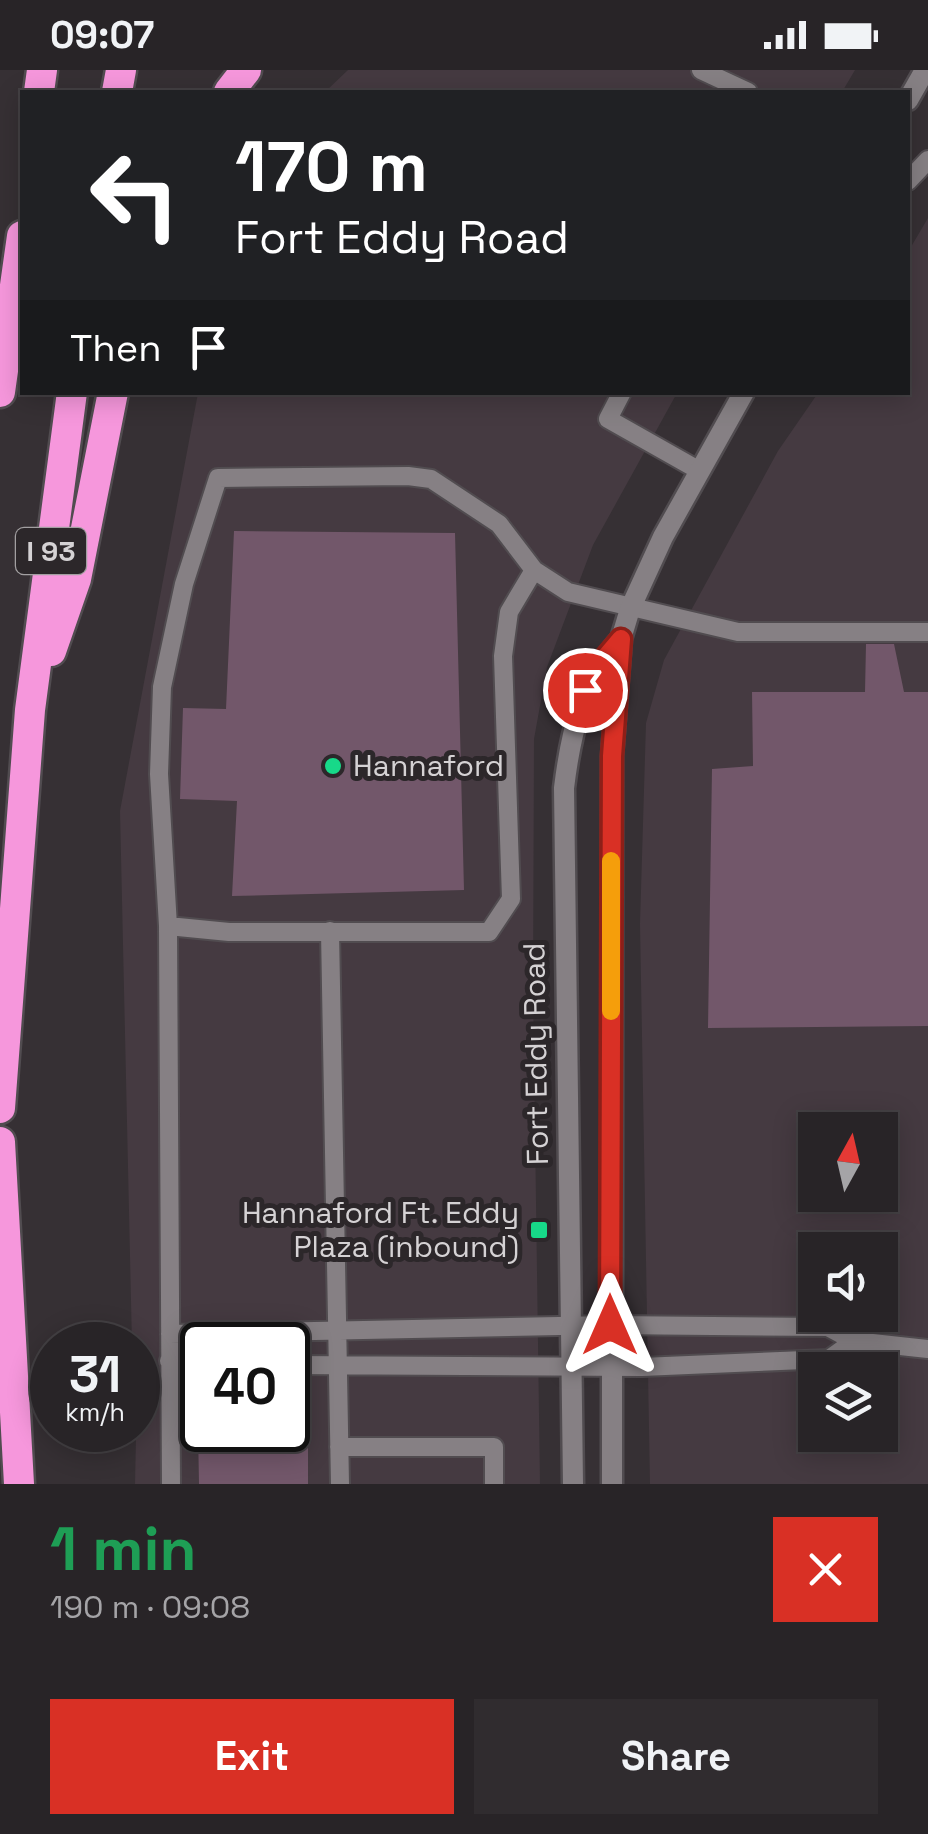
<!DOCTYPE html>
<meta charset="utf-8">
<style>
body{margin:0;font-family:"Space Grotesk",sans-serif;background:#302c2f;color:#f1f3f6;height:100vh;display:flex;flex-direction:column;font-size:38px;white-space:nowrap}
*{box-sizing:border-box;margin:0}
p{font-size:32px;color:#a5a4a7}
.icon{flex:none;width:55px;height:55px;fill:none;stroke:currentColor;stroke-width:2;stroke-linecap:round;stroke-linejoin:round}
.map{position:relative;height:1414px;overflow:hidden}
.drawer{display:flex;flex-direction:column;background:#282427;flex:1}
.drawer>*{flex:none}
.banner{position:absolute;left:20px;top:20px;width:890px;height:305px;border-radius:0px;box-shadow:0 5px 25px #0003,0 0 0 2px #444144;background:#202124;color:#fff;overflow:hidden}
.needle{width:65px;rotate:8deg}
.buttons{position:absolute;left:798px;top:1042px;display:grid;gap:20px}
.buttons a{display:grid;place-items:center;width:100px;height:100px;border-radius:0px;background:#282427;box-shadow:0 5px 25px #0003,0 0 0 2px #444144;font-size:50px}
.speed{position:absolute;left:30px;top:1252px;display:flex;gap:20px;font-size:50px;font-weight:700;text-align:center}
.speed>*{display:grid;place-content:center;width:130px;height:130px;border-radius:50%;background:#282427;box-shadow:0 5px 25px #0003,0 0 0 2px #444144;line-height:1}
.speed small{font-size:25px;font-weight:400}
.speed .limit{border:5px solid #111;border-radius:15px;background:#fff;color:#111}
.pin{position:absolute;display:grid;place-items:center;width:85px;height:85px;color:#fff;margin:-42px;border:5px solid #fff;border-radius:50%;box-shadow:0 2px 10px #0007}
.me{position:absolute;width:110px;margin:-55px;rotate:0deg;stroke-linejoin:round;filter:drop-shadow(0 0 8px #0008)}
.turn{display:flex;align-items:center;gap:35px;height:210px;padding:0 50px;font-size:45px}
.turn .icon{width:130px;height:130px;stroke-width:2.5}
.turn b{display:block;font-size:70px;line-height:85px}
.then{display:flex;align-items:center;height:95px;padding:0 50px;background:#0003;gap:20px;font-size:38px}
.round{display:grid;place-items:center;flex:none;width:105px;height:105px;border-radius:0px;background:#302c2f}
.overview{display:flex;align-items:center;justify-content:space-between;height:170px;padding:0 50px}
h1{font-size:60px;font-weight:800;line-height:75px;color:#1e9e55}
.primary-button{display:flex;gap:20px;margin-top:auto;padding:20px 50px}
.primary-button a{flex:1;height:115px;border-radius:0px;background:#d93025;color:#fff;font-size:40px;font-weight:800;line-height:115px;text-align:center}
.primary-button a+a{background:#302c2f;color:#f1f3f6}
.status{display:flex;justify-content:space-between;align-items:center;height:70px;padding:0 50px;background:#282427;direction:ltr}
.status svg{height:28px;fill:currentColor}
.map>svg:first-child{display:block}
.built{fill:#453a41;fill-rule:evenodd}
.building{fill:#72576a}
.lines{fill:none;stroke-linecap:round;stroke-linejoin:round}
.service-casing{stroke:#514c50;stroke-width:22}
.tertiary-casing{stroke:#514c50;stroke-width:25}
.motorway-casing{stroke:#514c50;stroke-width:35}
.service{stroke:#868084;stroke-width:18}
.tertiary{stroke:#868084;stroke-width:20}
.motorway{stroke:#f697dc;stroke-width:30}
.route-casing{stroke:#8d1f18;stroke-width:25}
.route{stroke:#d93025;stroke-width:18}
.slow{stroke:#f59e0b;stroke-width:18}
.poi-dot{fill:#17d989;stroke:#2c272a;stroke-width:4}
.labels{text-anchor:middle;stroke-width:10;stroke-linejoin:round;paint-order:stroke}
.shield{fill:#2c272a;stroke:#a29fa1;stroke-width:2.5}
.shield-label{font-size:28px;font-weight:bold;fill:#d5d2d4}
.poi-label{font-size:30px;fill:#d5d2d4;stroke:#2c272a;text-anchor:start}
.street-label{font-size:30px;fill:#d5d2d4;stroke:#2c272a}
</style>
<div class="status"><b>09:07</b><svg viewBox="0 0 49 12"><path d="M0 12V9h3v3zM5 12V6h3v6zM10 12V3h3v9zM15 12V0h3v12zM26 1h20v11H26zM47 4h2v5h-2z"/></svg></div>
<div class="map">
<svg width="928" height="1414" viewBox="0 0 928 1414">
<rect width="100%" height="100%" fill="#363034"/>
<!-- built -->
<path class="built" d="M348,0H855L842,22H325Z
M928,148V1414H650L640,854L646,653L664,590L778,381L818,323L908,322V182ZM815,1060H880V1125H815ZM815,1180H880V1245H815ZM815,1300H880V1365H815Z
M198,323H677L593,475L547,597L534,669L533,919L540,1414H135L138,1275H132L120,741ZM202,1275H288V1360H202Z"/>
<!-- building -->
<path class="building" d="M234,461L455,463L464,820L232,826L237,731L180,729L183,638L226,639Z
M866,574H894L904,622H928V956L708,958L712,699L753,696L752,622H865Z
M198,1360H308V1414H199Z"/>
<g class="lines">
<!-- service casing -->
<g class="service-casing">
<path id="service" d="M701,0L748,22
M908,111L928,90
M622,322L608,349L700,401
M168,856L229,862H489L511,829L503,586L509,542L534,500
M330,861L340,1414
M170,1264L610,1255L828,1257L854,1271L928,1279
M169,1291L202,1293
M288,1295L642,1297L829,1289L854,1271
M339,1377H494V1414
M171,1414L168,856L159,704L162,617L184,514L218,408L408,406L431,409L499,454L534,500L568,522L738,562H928"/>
</g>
<!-- tertiary casing -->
<g class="tertiary-casing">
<path id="tertiary" d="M908,30L925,0
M573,1414L564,718C571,660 582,614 621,569
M612,1414V686L621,569L630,539L663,467L744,322"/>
</g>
<!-- motorway casing -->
<g class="motorway-casing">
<path id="motorway" d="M39,22L42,0
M117,22L121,0
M229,22L246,0
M0,322L22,166
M51,581L76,509L113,322
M0,1038L30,640L72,322
M0,1072L19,1414"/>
</g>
<!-- service -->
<use href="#service" class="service"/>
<!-- tertiary -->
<use href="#tertiary" class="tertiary"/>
<!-- motorway -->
<use href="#motorway" class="motorway"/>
</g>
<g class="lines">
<!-- route casing -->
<g class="route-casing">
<path id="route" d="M585,620L599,595L621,569L612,686L610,1255"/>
</g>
<!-- route -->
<use href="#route" class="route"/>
<!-- slow -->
<path class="slow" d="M611,941V791"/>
</g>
<!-- markers -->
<g class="poi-dot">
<circle cx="333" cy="696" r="10"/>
<rect x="529" y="1150" width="20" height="20" rx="5"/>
</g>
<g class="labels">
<!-- shield labels -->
<rect class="shield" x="16" y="458" width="70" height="46" rx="8"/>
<g class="shield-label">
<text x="51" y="491">I 93</text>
</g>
<!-- poi labels -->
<g class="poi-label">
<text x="353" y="706">Hannaford</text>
<text x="519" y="1153" text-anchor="end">Hannaford Ft. Eddy<tspan x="519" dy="34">Plaza (inbound)</tspan></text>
</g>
<!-- street labels -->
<g class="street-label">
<text transform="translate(536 984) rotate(-91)" y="10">Fort Eddy Road</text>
</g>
</g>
</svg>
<div class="buttons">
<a><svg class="needle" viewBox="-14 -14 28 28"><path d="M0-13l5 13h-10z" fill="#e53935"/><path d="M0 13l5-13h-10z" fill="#a5a4a7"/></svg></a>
<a><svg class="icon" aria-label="sound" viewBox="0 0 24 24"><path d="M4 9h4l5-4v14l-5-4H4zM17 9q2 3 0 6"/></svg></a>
<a><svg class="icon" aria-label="layers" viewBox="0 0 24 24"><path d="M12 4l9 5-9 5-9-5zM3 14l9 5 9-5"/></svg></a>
</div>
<div class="speed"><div>31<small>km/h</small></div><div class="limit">40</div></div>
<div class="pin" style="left:585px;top:620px;background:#d93025"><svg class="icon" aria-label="arrive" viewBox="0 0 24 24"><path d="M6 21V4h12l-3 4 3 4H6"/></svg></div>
<svg class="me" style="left:610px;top:1255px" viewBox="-20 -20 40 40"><path d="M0-17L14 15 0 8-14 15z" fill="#d93025" stroke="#fff" stroke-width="4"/></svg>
<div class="banner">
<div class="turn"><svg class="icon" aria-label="left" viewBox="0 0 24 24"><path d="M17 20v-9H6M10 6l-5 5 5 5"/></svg><div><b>170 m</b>Fort Eddy Road</div></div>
<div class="then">Then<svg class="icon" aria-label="arrive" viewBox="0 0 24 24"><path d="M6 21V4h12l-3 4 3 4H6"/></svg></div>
</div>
</div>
<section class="drawer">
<div class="overview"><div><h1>1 min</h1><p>190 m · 09:08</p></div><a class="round" style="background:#d93025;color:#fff"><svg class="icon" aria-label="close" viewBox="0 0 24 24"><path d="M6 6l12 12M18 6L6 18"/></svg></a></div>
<div class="primary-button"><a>Exit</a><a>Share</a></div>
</section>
